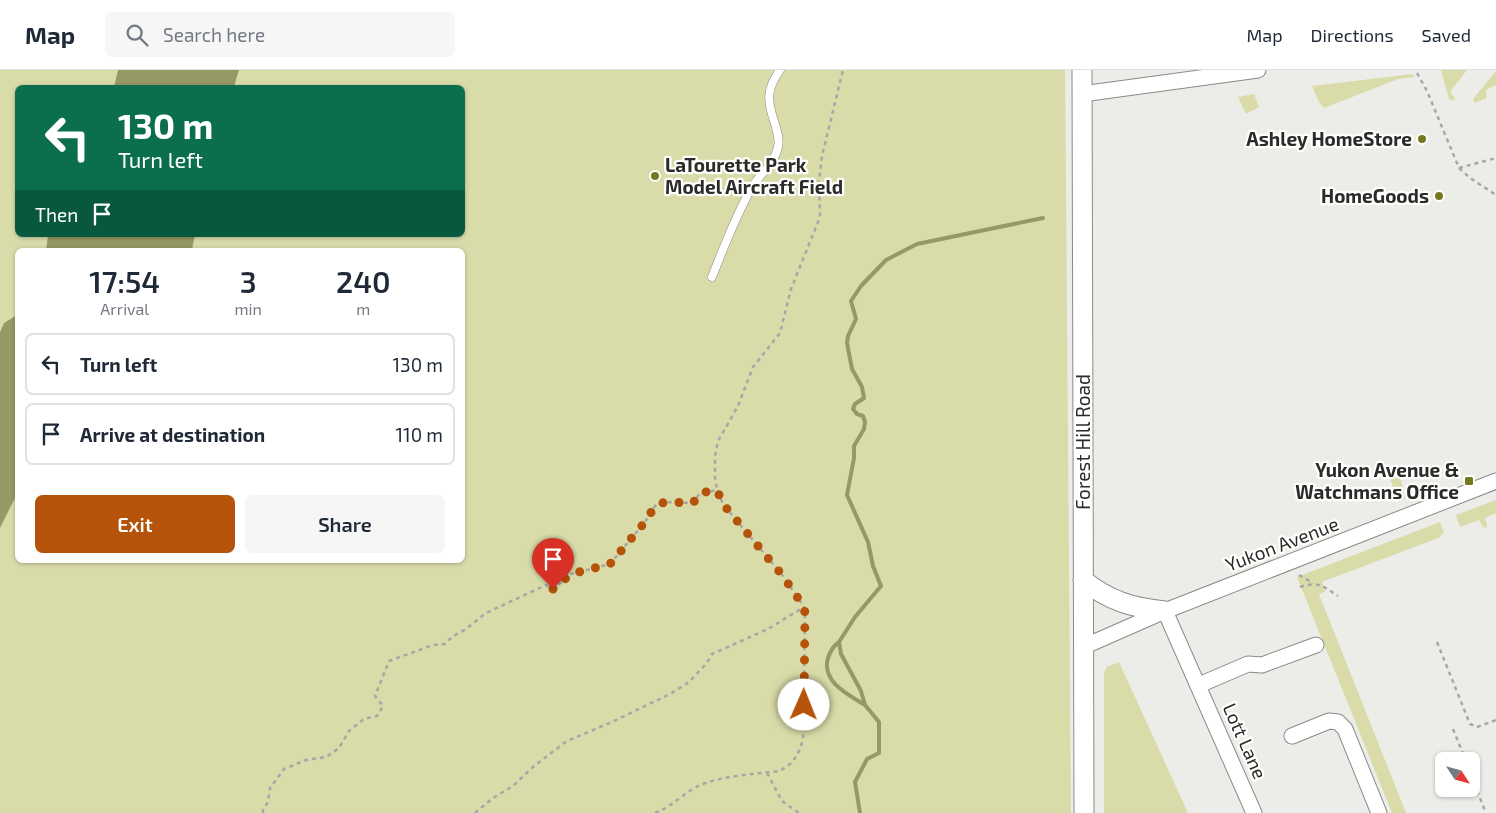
<!DOCTYPE html>
<style>
body{margin:0;font-family:"Exo 2",sans-serif;background:#f6f6f7;color:#1f2937;height:100vh;display:flex;flex-direction:column;font-size:19px;white-space:nowrap}
*{box-sizing:border-box;margin:0}
p{font-size:16px;color:#747a83}
.icon{flex:none;width:28px;height:28px;fill:none;stroke:currentColor;stroke-width:2;stroke-linecap:round;stroke-linejoin:round}
.map{position:relative;flex:1;overflow:hidden}
.sheet{position:absolute;left:15px;top:178px;width:450px;height:315px;display:flex;flex-direction:column;background:#fff;border-radius:8px;box-shadow:0 1px 4px #0004}
.sheet>*{flex:none}
.top-card{position:absolute;left:15px;top:15px;width:450px;height:152px;border-radius:8px;box-shadow:0 1px 4px #0004;background:#0b6e4f;color:#fff;overflow:hidden}
.needle{width:32px;rotate:126deg}
.fabs{position:absolute;left:1435px;top:682px;display:grid;gap:10px}
.fabs a{display:grid;place-items:center;width:45px;height:45px;border-radius:8px;background:#fff;box-shadow:0 1px 4px #0004;font-size:25px}
.pin{position:absolute;display:grid;place-items:center;width:42px;height:42px;color:#fff;margin:-51px -21px;border-radius:50% 50% 50% 0;rotate:-45deg;box-shadow:0 0 5px #0007}
.pin .icon{rotate:45deg}
.me{position:absolute;width:55px;margin:-28px;rotate:1deg;stroke-linejoin:round;filter:drop-shadow(0 0 4px #0008)}
.turn{display:flex;align-items:center;gap:18px;height:105px;padding:0 20px;font-size:22px}
.turn .icon{width:65px;height:65px;stroke-width:2.5}
.turn b{display:block;font-size:35px;line-height:42px}
.then{display:flex;align-items:center;height:48px;padding:0 20px;background:#0003;gap:10px;font-size:19px}
.eta{display:flex;justify-content:space-evenly;align-items:center;height:85px;text-align:center}
.eta b{font-size:30px;font-weight:600;line-height:35px}
.button{display:flex;gap:10px;margin-top:auto;padding:10px 20px}
.button a{flex:1;height:58px;border-radius:8px;background:#b45309;color:#fff;font-size:20px;font-weight:600;line-height:58px;text-align:center}
.button a+a{background:#f6f6f7;color:#1f2937}
ul{padding:0;list-style:none}
li{display:flex;align-items:center;gap:15px;height:62px;margin:0 10px 8px;padding:0 10px;border:2px solid #e0e1e3;border-radius:8px}
li div{flex:1}
li b{display:block;font-size:19px}
li em{font-style:normal}
header{display:flex;align-items:center;gap:30px;box-sizing:border-box;height:70px;padding:0 25px;background:#fff;border-bottom:1px solid #e0e1e3}
header strong{font-size:24px}
nav{display:flex;gap:28px;margin-inline-start:auto;font-size:18px}
.search{width:350px;height:45px;background:#f6f6f7;display:flex;align-items:center;gap:12px;box-sizing:border-box;padding:0 18px;border-radius:8px;color:#747a83;font-size:19px}
.map>svg:first-child{display:block}
.green{fill:#d9dca9}
.water{fill:#969964}
.lines{fill:none;stroke-linecap:round;stroke-linejoin:round}
.stream{stroke:#969964;stroke-width:4}
.service-casing{stroke:#8a8a87;stroke-width:9}
.minor-casing{stroke:#8a8a87;stroke-width:17}
.tertiary-casing{stroke:#8a8a87;stroke-width:21}
.path{stroke:#a7a7a5;stroke-width:2.5;stroke-dasharray:4 4;stroke-linecap:butt}
.service{stroke:#fff;stroke-width:8}
.minor{stroke:#fff;stroke-width:15}
.tertiary{stroke:#fff;stroke-width:19}
.route{stroke:#b45309;stroke-width:9;stroke-dasharray:0 16.2}
.poi-dot{fill:#767820;stroke:#fffffe;stroke-width:2}
.labels{text-anchor:middle;stroke-width:4.5;stroke-linejoin:round;paint-order:stroke}
.poi-label{font-size:19px;font-weight:bold;fill:#2b2b2a;stroke:#fffffe;text-anchor:end}
.street-label{font-size:19px;fill:#2b2b2a;stroke:#fffffe}
</style>
<header>
<strong>Map</strong>
<div class="search"><svg class="icon" aria-label="search" viewBox="0 0 24 24"><circle cx="10" cy="10" r="6"/><path d="M15 15l6 6"/></svg>Search here</div>
<nav><a>Map</a><a>Directions</a><a>Saved</a></nav>
</header>
<div class="map">
<svg width="1496" height="743" viewBox="0 0 1496 743">
<rect width="100%" height="100%" fill="#ecece9"/>
<!-- green -->
<path class="green" d="M0,0H118L114,17L18,18V165H48L46,180H18L17,245L4,253L0,262Z
M239,0H1065L1071,743H0V458L17,424L18,490H462V180H192L195,165H462V18L234,17Z
M1441,0H1467L1450,22L1455,28L1454,31L1449,29Z
M1496,1V15L1486,20L1487,28L1475,33L1473,29Z
M1413,4L1414,7L1398,9L1324,38L1319,32L1312,16Z
M1254,24L1259,37L1246,44L1238,27Z
M1397,407L1401,410L1405,429L1399,432L1390,409Z
M1496,430V443L1485,448L1487,454L1486,458L1483,457L1479,450L1460,457L1456,445Z
M1440,452L1444,463L1440,465L1441,467L1322,512L1325,522L1319,524L1406,743H1392L1297,507Z
M1119,592L1188,743H1104V603L1107,597Z"/>
<!-- water -->
<path class="water" d="M118,0H239L234,17H114Z
M48,165H195L192,180H46Z
M17,245V424L0,458V262L4,253Z"/>
<g class="lines">
<!-- stream -->
<path class="stream" d="M839,572C833,576 830,582 828,588C821,612 849,625 865,635
M860,743L855,712L867,689L879,683V652L865,635L861,621L841,584L839,572L855,547L881,516L873,496L868,472L847,425L854,388V376L864,359L865,352L863,346L857,344L853,339L855,334L864,328L862,317L852,299L847,273L848,266L856,249L851,231L861,216L886,190L917,174L1043,148"/>
<!-- service casing -->
<g class="service-casing">
<path id="service" d="M712,207C724,177 735,147 751,119C759,104 775,94 778,77C780,69 777,61 775,54C767,31 766,20 780,0"/>
</g>
<!-- minor casing -->
<g class="minor-casing">
<path id="minor" d="M1082,24L1258,0
M1165,541L1254,743
M1083,577L1165,541L1496,411
M1199,615L1248,594L1262,595L1316,575
M1292,666L1329,651L1338,652L1345,659L1379,743"/>
</g>
<!-- tertiary casing -->
<g class="tertiary-casing">
<path id="tertiary" d="M1082,0L1084,743
M1083,510C1109,531 1133,538 1165,541"/>
</g>
<!-- path -->
<path class="path" d="M1417,3L1427,21L1459,98L1470,108L1496,125
M1459,98L1496,88
M1299,505L1313,513
M1300,517C1320,511 1322,516 1338,526
M1437,572L1470,654L1477,657L1496,650
M1453,659L1466,691
M767,703L782,731L799,743
M1471,706L1486,743
M263,743V740L268,732L270,718L284,699L306,690L326,687L339,678L349,661L364,649L377,646L383,636L375,626L389,591L433,575L445,574L452,567L466,559L486,543L546,515L553,519L571,504L610,494L645,452L655,436L665,432L693,433L700,423L717,420
M475,743L493,728L513,716L534,696L567,671L612,652L670,624L689,612L706,594L712,584L768,559L804,537
M655,743C671,737 683,724 698,716C719,706 755,704 779,701C794,694 799,684 803,669L805,543L804,537L783,506L723,434L717,420L715,407V386L718,371L738,336L753,297L780,263L791,219L818,152L820,145L819,111L822,86L843,0"/>
<!-- service -->
<use href="#service" class="service"/>
<!-- minor -->
<use href="#minor" class="minor"/>
<!-- tertiary -->
<use href="#tertiary" class="tertiary"/>
</g>
<g class="lines">
<!-- route -->
<path class="route" d="M553,519L571,504L610,494L645,452L655,436L665,432L693,433L700,423L717,420L723,434L783,506L804,537L805,543L804,635"/>
</g>
<!-- markers -->
<g class="poi-dot">
<circle cx="1422" cy="69" r="5"/>
<circle cx="655" cy="106" r="5"/>
<circle cx="1439" cy="126" r="5"/>
<rect x="1464" y="406" width="10" height="10" rx="2.5"/>
</g>
<g class="labels">
<!-- poi labels -->
<g class="poi-label">
<text x="1412" y="76">Ashley HomeStore</text>
<text x="665" y="102" text-anchor="start">LaTourette Park<tspan x="665" dy="22">Model Aircraft Field</tspan></text>
<text x="1429" y="133">HomeGoods</text>
<text x="1459" y="407">Yukon Avenue &amp;<tspan x="1459" dy="22">Watchmans Office</tspan></text>
</g>
<!-- street labels -->
<g class="street-label">
<text transform="translate(1083 372) rotate(-90)" y="7">Forest Hill Road</text>
<text transform="translate(1282 474) rotate(-21)" y="7">Yukon Avenue</text>
<text transform="translate(1245 671) rotate(66)" y="7">Lott Lane</text>
</g>
</g>
</svg>
<div class="fabs">
<a><svg class="needle" viewBox="-14 -14 28 28"><path d="M0-13l5 13h-10z" fill="#e53935"/><path d="M0 13l5-13h-10z" fill="#747a83"/></svg></a>
</div>
<div class="pin" style="left:553px;top:519px;background:#d93025"><svg class="icon" aria-label="arrive" viewBox="0 0 24 24"><path d="M6 21V4h12l-3 4 3 4H6"/></svg></div>
<svg class="me" style="left:804px;top:635px" viewBox="-20 -20 40 40"><circle r="19" fill="#fff"/><path d="M0-13L10 11 0 6-10 11z" fill="#b45309"/></svg>
<div class="top-card">
<div class="turn"><svg class="icon" aria-label="left" viewBox="0 0 24 24"><path d="M17 20v-9H6M10 6l-5 5 5 5"/></svg><div><b>130 m</b>Turn left</div></div>
<div class="then">Then<svg class="icon" aria-label="arrive" viewBox="0 0 24 24"><path d="M6 21V4h12l-3 4 3 4H6"/></svg></div>
</div>
<section class="sheet">
<div class="eta">
<div><b>17:54</b><p>Arrival</p></div>
<div><b>3</b><p>min</p></div>
<div><b>240</b><p>m</p></div>
</div>
<ul>
<li><svg class="icon" aria-label="left" viewBox="0 0 24 24"><path d="M17 20v-9H6M10 6l-5 5 5 5"/></svg><div><b>Turn left</b></div><em>130 m</em></li>
<li><svg class="icon" aria-label="arrive" viewBox="0 0 24 24"><path d="M6 21V4h12l-3 4 3 4H6"/></svg><div><b>Arrive at destination</b></div><em>110 m</em></li>
</ul>
<div class="button"><a>Exit</a><a>Share</a></div>
</section>
</div>
